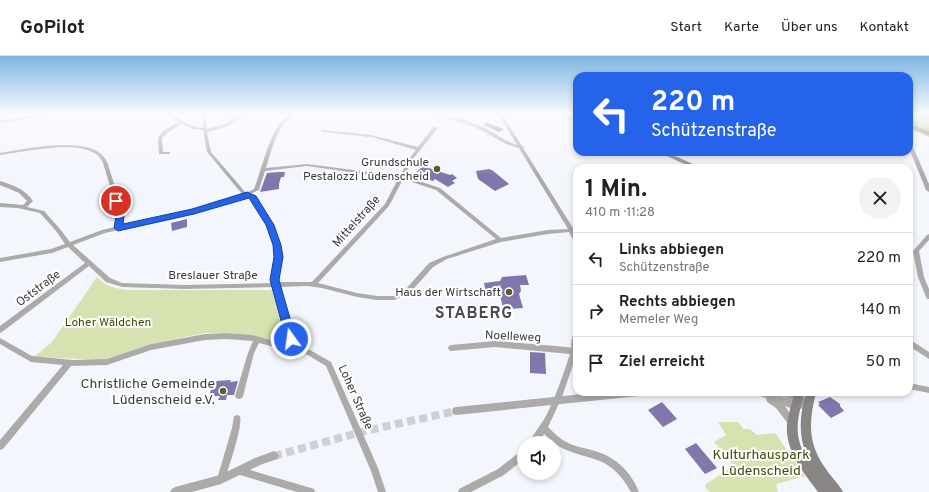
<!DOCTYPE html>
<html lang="de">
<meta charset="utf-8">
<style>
body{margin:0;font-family:Overpass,sans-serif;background:#f2f2f2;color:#202124;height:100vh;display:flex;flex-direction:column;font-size:15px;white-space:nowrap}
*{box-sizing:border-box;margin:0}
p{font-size:13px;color:#757577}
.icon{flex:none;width:22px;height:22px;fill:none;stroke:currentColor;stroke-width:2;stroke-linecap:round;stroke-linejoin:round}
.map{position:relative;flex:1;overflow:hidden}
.details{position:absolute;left:573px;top:108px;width:340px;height:232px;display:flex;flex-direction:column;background:#fff;border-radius:12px;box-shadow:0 2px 6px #0003}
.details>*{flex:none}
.guide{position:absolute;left:573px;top:16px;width:340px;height:84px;border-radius:12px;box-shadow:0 2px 6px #0003;background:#2563eb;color:#fff;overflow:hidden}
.buttons{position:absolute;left:517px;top:380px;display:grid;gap:8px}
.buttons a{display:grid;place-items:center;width:44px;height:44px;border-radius:50%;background:#fff;box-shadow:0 2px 6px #0003;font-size:20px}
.pin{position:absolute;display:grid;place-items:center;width:34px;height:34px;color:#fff;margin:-17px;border:2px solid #fff;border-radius:50%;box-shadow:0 1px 4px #0007}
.me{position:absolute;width:44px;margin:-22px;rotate:346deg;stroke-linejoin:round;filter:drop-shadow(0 0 3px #0008)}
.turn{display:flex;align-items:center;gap:14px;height:84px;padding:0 12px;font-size:18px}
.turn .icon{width:52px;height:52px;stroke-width:2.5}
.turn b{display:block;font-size:28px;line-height:34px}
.round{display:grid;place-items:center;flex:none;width:42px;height:42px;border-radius:21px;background:#f2f2f2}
.head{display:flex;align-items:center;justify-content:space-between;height:68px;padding:0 12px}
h1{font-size:24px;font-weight:700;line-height:30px}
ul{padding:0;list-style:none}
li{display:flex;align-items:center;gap:12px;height:52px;padding:0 12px;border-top:1px solid #e0e0e0}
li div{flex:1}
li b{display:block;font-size:15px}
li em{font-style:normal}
header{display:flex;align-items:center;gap:24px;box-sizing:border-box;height:56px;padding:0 20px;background:#fff;border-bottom:1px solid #e0e0e0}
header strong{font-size:19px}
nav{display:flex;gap:22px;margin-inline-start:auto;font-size:14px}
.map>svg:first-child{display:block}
.green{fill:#d6e3b0}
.forest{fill:#aebc82}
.building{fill:#8177ac}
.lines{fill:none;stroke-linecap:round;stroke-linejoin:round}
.tertiary-tunnel{stroke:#cfd0d7;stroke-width:8;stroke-dasharray:8 4.5;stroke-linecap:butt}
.minor{fill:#adaaaa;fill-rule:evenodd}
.tertiary{fill:#adaaaa;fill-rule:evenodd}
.secondary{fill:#8a8585;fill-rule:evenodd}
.primary{fill:#716b6a;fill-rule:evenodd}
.route{fill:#2563eb;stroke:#184099}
.poi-dot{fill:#5e5c28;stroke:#fff;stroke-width:1.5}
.labels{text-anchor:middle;stroke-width:4;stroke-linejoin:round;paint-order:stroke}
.poi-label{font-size:12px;fill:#3a3a3d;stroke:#fff;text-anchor:end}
.street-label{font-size:12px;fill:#3a3a3d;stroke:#fff}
.park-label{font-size:12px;fill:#414c08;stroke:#fff}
.near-poi-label{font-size:14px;fill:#3a3a3d;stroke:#fff;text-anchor:end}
.near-park-label{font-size:14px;fill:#414c08;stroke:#fff}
.district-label{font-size:16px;font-weight:bold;letter-spacing:1px;fill:#484a4f;stroke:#fff}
</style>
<header>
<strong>GoPilot</strong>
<nav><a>Start</a><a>Karte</a><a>Über uns</a><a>Kontakt</a></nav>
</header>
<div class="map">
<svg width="929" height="436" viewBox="0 0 929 436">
<rect width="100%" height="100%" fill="#f4f6fd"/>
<!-- green -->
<path class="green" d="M97,221C105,230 116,233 128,234H272L280,264L284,275L278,285L255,280L229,277H205L151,288L104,304L34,301L52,286Z
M718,366H738L744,373H750L757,379L775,377L805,420L776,428L778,436H710L705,431L706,428L734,410L714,386L726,379Z"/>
<!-- forest -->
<path class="forest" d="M909,58H929V81L909,73Z"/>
<!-- building -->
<path class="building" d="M486,66L504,73L499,76L484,69Z
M423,110L450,119L452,118L457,122L452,125L455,127L448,131L435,123L433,125L414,118Z
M489,113L492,114L509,128L495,135L478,123L476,115Z
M278,116H285L284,121H281L279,128V133L260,136L267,117Z
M187,163V171L172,175L171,167Z
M526,219L529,229H520L521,235L519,238L523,252L510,253L508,251L503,252L499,235L486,237L484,227L500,225L502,221Z
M530,296L545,297L546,318L530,317Z
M231,324L230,326L238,325L234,339H227L226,344H218L220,340H209L213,327L216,326L217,325Z
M830,341L840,348V350L844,355L831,362L818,349L820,348L818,346Z
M662,346L677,363L663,371L648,354Z
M696,387L717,412L705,418L685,393Z"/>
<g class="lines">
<!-- tertiary-tunnel -->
<path class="tertiary-tunnel" d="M274,400L365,375L456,355"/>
<!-- minor -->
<path class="minor" d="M38,58H50L0,67V65Z
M166,58C179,58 187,72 203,72L202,58H206L207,73L225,68L239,58H244L229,70L207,76L211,96L246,137L254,133C262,116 272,58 295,58C292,61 290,63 287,65C275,77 271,96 266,112L307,108L400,120L409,103L416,94L371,81L323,76L321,75L323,74L371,79L418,91L433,71H437V73L413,103L404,120L440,132L501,182L548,174L568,173L519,92C503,89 491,78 476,72C463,66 448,64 434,58C452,58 473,66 489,74C498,79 507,86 517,89L498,58H502L522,90L524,91L523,92L573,172H577V176H575L577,180V188L575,187L569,176L548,178L501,186L447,203L433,211L409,238L394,244H377L357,241L322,232L307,230L280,231L296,288L310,294L331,306L378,412L386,436H378L371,415L326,310L306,298L291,293L290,292L283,293L259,287L254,297L243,340L242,342L239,343L236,342L235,340L248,297L253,285H252L227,283L205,284L151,294L107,309L71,310L3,393L0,394V384L63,309L31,306L0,288V282L32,300L73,304L107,303L151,288L205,278L227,277L252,279L283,287L288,286L274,231L185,233L122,231L106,226L89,210L2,276L0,277V270L85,207L68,191L52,197L0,206V202L51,193L65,188L56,175L40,157L18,152L0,151V147L23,149L27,145L19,137L0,129V125C13,129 25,133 33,145L27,151L44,155L60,173L70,186L102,174L115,171C117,150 109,126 103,107C101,102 97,98 92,96C72,85 22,96 0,99V97C25,93 87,79 104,101C109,107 110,117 113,124C117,139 122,154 121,170L193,154L243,139L207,96L203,74L193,73L181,68L167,77L162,82L163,96H170V98H159L158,82L163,75L178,66ZM307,110L398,123L385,148L312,226H279L278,224C279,217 280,209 281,202C282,179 266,158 254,139L250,138L259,134L265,115ZM403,123L436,134L496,183L443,201L429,207L405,234L393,240H377L357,237L318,227L389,150ZM248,141H250C261,159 276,179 275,202C275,209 273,217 272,224L273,227L185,229L122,227L110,222L73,189L105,177L194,158Z
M909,85L911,86L929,128V136L926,134L909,92Z
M929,178V184L919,195L924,221L929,233V243H927L926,241L918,221L913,195L927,179Z
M577,273V297L562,341L548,371C554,377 560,383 568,387C576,391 586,392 595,395C616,401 631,416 639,436H631C623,422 613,409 597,404C586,400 575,398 564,393C557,390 550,383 544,378L538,387H529C533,378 541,369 546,360C556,340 563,319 570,298L495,291L451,295L449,294L448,292L449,290L451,289L495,285L567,291L571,292C571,286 572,280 575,274Z
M909,283L929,296V303L909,290Z
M909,327L929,331V337L909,333Z
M237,359L240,360C243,370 229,410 225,423L224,426L221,427L218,426L217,423L232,372L234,360Z
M524,394V403L504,419L471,436H458L459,433L498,413L521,395Z
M240,411L311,432L314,433L315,436H297L240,419L237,418L236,415L237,412Z"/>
<!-- tertiary -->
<path class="tertiary" d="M602,336H643L642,339L639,340L456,359L453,358L452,355L453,352L456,351Z
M757,336H771L796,346L780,339L779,336H792L804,341L805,344L809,343L812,344L813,347L812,350L795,354L785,350L796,366L795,369L792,370L789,369L776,352L767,346L766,342L758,339Z
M274,395L277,397L279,400L277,403L260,409L221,428L192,436H170L172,433L175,431L220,419L255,402Z"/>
<!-- secondary -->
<path class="secondary" d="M558,58H567L577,63V67Z
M658,96H666L702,112H693Z
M795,336H805C797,363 792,380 809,406C798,380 799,362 806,336H816C809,366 807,387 826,413C831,421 839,428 843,436H818C804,417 785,395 787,369C788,358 792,347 795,336Z"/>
<!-- primary -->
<path class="primary" d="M909,68L929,75V79L909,72Z"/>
</g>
<!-- sky -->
<linearGradient id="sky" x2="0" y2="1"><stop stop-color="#7db5e2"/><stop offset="0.49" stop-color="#fafbfe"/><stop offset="1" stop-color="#fafbfe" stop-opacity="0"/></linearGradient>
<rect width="929" height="119" fill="url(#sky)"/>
<!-- route -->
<path class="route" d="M247,136L256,140L274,169L281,189L283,201L279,224L296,283L294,286L291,287L287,286L286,283L270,224L274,201L273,189L266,169L249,142L194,158L118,175L114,172L116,160L112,145L113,143H119L120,145L124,160L123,168L192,153Z"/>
<!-- markers -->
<g class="poi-dot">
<circle cx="437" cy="113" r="4"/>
<circle cx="509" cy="236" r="4"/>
<circle cx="223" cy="335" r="4"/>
</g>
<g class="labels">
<!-- poi labels -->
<g class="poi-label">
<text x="429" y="110">Grundschule<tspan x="429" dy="14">Pestalozzi Lüdenscheid</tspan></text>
<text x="501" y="240">Haus der Wirtschaft</text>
</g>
<!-- street labels -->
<g class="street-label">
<text transform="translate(356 165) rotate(-48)" y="4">Mittelstraße</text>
<text x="213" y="223">Breslauer Straße</text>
<text transform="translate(38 232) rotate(-37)" y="4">Oststraße</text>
<text transform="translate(513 280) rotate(3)" y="4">Noelleweg</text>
<text transform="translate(356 341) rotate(66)" y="4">Loher Straße</text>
</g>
<!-- park labels -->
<g class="park-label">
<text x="108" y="270">Loher Wäldchen</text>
</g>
<!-- near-poi labels -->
<g class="near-poi-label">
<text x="215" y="332">Christliche Gemeinde<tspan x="215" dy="16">Lüdenscheid e.V.</tspan></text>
</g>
<!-- near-park labels -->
<g class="near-park-label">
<text x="761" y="403">Kulturhauspark<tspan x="761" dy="16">Lüdenscheid</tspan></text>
</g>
<!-- district labels -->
<g class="district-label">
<text x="474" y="262">STABERG</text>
</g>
</g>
</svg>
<div class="buttons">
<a><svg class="icon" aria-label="sound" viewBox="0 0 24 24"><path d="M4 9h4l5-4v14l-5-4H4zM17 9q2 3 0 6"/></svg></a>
</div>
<div class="pin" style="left:116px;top:145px;background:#d93025"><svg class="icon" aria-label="arrive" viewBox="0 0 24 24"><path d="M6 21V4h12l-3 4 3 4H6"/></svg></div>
<svg class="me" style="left:291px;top:283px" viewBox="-20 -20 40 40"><circle r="17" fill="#2563eb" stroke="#fff" stroke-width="3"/><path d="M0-11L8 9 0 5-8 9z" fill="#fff"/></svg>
<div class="guide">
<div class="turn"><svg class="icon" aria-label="left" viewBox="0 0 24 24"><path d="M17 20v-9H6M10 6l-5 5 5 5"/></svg><div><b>220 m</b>Schützenstraße</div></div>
</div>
<section class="details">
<div class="head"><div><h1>1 Min.</h1><p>410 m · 11:28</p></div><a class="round"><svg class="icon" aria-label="close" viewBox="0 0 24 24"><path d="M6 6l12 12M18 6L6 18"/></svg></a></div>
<ul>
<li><svg class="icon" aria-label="left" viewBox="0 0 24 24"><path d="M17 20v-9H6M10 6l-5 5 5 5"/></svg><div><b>Links abbiegen</b><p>Schützenstraße</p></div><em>220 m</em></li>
<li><svg class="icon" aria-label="right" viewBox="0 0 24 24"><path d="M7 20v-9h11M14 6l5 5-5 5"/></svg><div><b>Rechts abbiegen</b><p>Memeler Weg</p></div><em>140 m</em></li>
<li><svg class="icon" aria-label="arrive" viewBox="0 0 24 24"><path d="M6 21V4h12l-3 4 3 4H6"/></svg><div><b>Ziel erreicht</b></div><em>50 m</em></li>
</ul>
</section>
</div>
